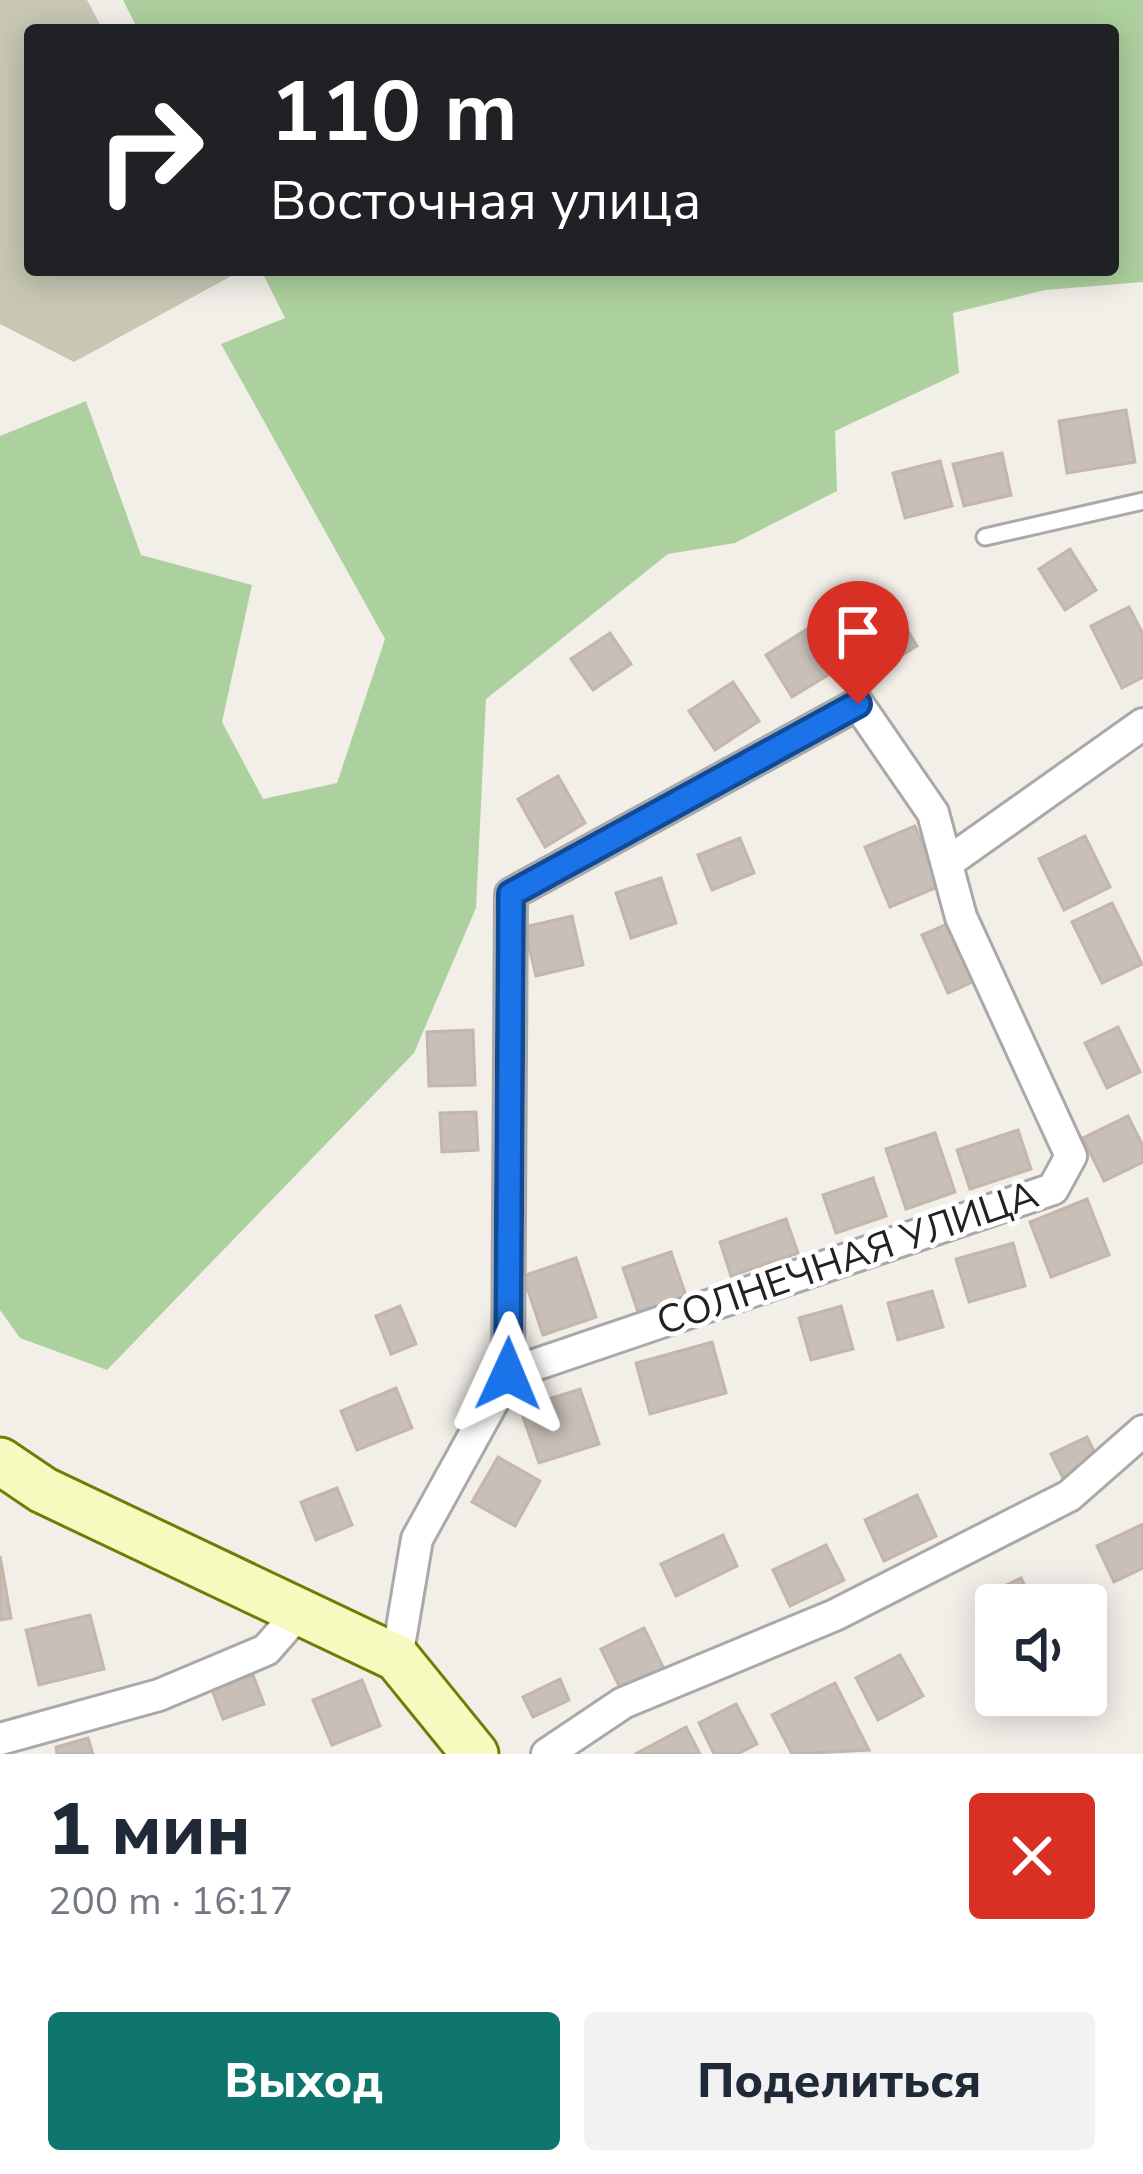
<!DOCTYPE html>
<html lang="ru">
<meta charset="utf-8">
<style>
body{margin:0;font-family:"Nunito Sans",sans-serif;background:#f2f2f3;color:#1f2937;height:100vh;display:flex;flex-direction:column;font-size:45px;white-space:nowrap}
*{box-sizing:border-box;margin:0}
p{font-size:39px;color:#747a83}
.icon{flex:none;width:66px;height:66px;fill:none;stroke:currentColor;stroke-width:2;stroke-linecap:round;stroke-linejoin:round}
.map{position:relative;height:1754px;overflow:hidden}
.side{display:flex;flex-direction:column;background:#fff;flex:1}
.side>*{flex:none}
.top-card{position:absolute;left:24px;top:24px;width:1095px;height:252px;border-radius:12px;box-shadow:0 6px 30px #0003;background:#202124;color:#fff;overflow:hidden}
.tools{position:absolute;left:975px;top:1584px;display:grid;gap:24px}
.tools a{display:grid;place-items:center;width:132px;height:132px;border-radius:12px;background:#fff;box-shadow:0 6px 30px #0003;font-size:60px}
.pin{position:absolute;display:grid;place-items:center;width:102px;height:102px;color:#fff;margin:-123px -51px;border-radius:50% 50% 50% 0;rotate:-45deg;box-shadow:0 0 12px #0007}
.pin .icon{rotate:45deg}
.me{position:absolute;width:132px;margin:-66px;rotate:1deg;stroke-linejoin:round;filter:drop-shadow(0 0 9px #0008)}
.turn{display:flex;align-items:center;gap:42px;height:252px;padding:0 48px;font-size:54px}
.turn .icon{width:156px;height:156px;stroke-width:2.5}
.turn b{display:block;font-size:84px;line-height:102px}
.round{display:grid;place-items:center;flex:none;width:126px;height:126px;border-radius:12px;background:#f2f2f3}
.overview{display:flex;align-items:center;justify-content:space-between;height:204px;padding:0 48px}
h1{font-size:72px;font-weight:800;line-height:90px}
.primary-button{display:flex;gap:24px;margin-top:auto;padding:24px 48px}
.primary-button a{flex:1;height:138px;border-radius:12px;background:#0f766e;color:#fff;font-size:48px;font-weight:800;line-height:138px;text-align:center}
.primary-button a+a{background:#f2f2f3;color:#1f2937}
.map>svg:first-child{display:block}
.construction{fill:#c7c7b4}
.forest{fill:#add19e}
.building{fill:#c7bfb8;stroke:#c4b6ab;stroke-width:3}
.lines{fill:none;stroke-linecap:round;stroke-linejoin:round}
.lane-casing{stroke:#a9a9a9;stroke-width:21}
.street-casing{stroke:#a9a9a9;stroke-width:36}
.secondary-casing{stroke:#707d05;stroke-width:51}
.lane{stroke:#fff;stroke-width:15}
.street{stroke:#fff;stroke-width:30}
.secondary{stroke:#f7fabf;stroke-width:45}
.route-casing{stroke:#114b97;stroke-width:30}
.route{stroke:#1a73e8;stroke-width:21}
.labels{text-anchor:middle;stroke-width:10;stroke-linejoin:round;paint-order:stroke}
.street-label{font-size:39px;fill:#222;stroke:#fff}
</style>
<div class="map">
<svg width="1143" height="1754" viewBox="0 0 1143 1754">
<rect width="100%" height="100%" fill="#f2efe9"/>
<!-- construction -->
<path class="construction" d="M0,0H87L103,30H30V270H233L235,274L74,362L0,324Z"/>
<!-- forest -->
<path class="forest" d="M123,0H1143V282L1045,290L953,313L959,373L835,431L837,491L735,543L668,554L486,699L476,908L414,1053L107,1370L20,1338L0,1310V436L86,401L141,555L252,585L222,722L263,799L337,783L385,639L221,344L285,318L261,270H1113V30H138Z"/>
<!-- building -->
<path class="building" d="M1126,410L1135,462L1067,473L1059,421Z
M1002,453L1011,495L964,506L953,464Z
M940,461L952,506L905,518L893,473Z
M1070,549L1096,590L1065,610L1039,569Z
M893,606L917,646L881,668L856,629Z
M1129,607L1143,634V677L1122,688L1091,626Z
M807,629L833,672L792,697L766,655Z
M610,633L631,664L593,690L571,659Z
M733,682L759,721L715,750L689,711Z
M558,776L585,823L545,847L518,799Z
M915,826L940,886L890,907L865,847Z
M1085,836L1110,887L1064,910L1039,859Z
M740,838L754,873L712,890L698,855Z
M661,878L676,923L631,938L616,893Z
M1112,903L1142,964L1102,983L1072,922Z
M572,916L583,965L536,976L524,927Z
M952,922L977,980L948,993L922,935Z
M1118,1027L1140,1072L1107,1088L1085,1043Z
M473,1030L475,1085L429,1086L427,1032Z
M476,1112L478,1150L442,1152L440,1113Z
M1128,1116L1143,1146V1162L1104,1181L1083,1138Z
M1018,1130L1031,1169L970,1189L957,1150Z
M935,1133L955,1192L906,1209L886,1149Z
M873,1178L886,1216L836,1233L823,1195Z
M1087,1199L1109,1255L1051,1277L1030,1222Z
M786,1219L798,1253L731,1276L720,1242Z
M1013,1243L1025,1286L969,1302L956,1259Z
M671,1252L686,1296L638,1312L623,1268Z
M576,1258L596,1317L543,1335L523,1276Z
M932,1291L943,1327L898,1340L888,1303Z
M400,1306L416,1344L391,1354L376,1316Z
M841,1306L853,1349L811,1360L799,1318Z
M712,1342L726,1393L650,1414L636,1363Z
M396,1388L412,1428L357,1450L341,1411Z
M580,1389L599,1444L539,1463L520,1408Z
M1087,1437L1099,1461L1063,1478L1051,1454Z
M498,1457L540,1481L515,1526L472,1502Z
M337,1488L352,1525L316,1540L301,1502Z
M917,1495L936,1536L884,1561L865,1520Z
M1143,1524V1568L1114,1582L1097,1546Z
M723,1535L737,1566L676,1596L661,1564Z
M826,1545L844,1580L790,1606L773,1570Z
M0,1556L11,1618L0,1620Z
M1021,1578L1034,1605H996V1631L980,1598Z
M90,1615L104,1669L39,1685L26,1630Z
M644,1628L665,1671L622,1692L601,1649Z
M900,1655L923,1696L878,1720L856,1678Z
M253,1675L264,1704L223,1719L212,1690Z
M560,1679L569,1700L533,1717L523,1697Z
M362,1680L380,1726L332,1745L313,1700Z
M835,1683L869,1750L792,1754L772,1715Z
M736,1704L757,1744L737,1754H714L699,1723Z
M686,1727L700,1754H635Z
M88,1738L93,1754H57L56,1747Z"/>
<g class="lines">
<!-- lane casing -->
<g class="lane-casing">
<path id="lane" d="M985,537L1143,501"/>
</g>
<!-- street casing -->
<g class="street-casing">
<path id="street" d="M947,863L1143,724
M397,1658L417,1539L508,1374L1053,1189L1071,1156L961,917L933,813L858,704L511,894L508,1374
M0,1739L159,1695L266,1650L302,1609
M547,1754L623,1703L835,1615L1069,1496L1143,1431"/>
</g>
<!-- secondary casing -->
<g class="secondary-casing">
<path id="secondary" d="M0,1461L43,1490L397,1658L475,1754"/>
</g>
<!-- lane -->
<use href="#lane" class="lane"/>
<!-- street -->
<use href="#street" class="street"/>
<!-- secondary -->
<use href="#secondary" class="secondary"/>
</g>
<g class="lines">
<!-- route casing -->
<g class="route-casing">
<path id="route" d="M508,1374L511,894L858,704"/>
</g>
<!-- route -->
<use href="#route" class="route"/>
</g>
<g class="labels">
<!-- street labels -->
<g class="street-label">
<text transform="translate(847 1257) rotate(-19)" y="14">СОЛНЕЧНАЯ УЛИЦА</text>
</g>
</g>
</svg>
<div class="tools">
<a><svg class="icon" aria-label="sound" viewBox="0 0 24 24"><path d="M4 9h4l5-4v14l-5-4H4zM17 9q2 3 0 6"/></svg></a>
</div>
<div class="pin" style="left:858px;top:704px;background:#d93025"><svg class="icon" aria-label="arrive" viewBox="0 0 24 24"><path d="M6 21V4h12l-3 4 3 4H6"/></svg></div>
<svg class="me" style="left:508px;top:1374px" viewBox="-20 -20 40 40"><path d="M0-17L14 15 0 8-14 15z" fill="#1a73e8" stroke="#fff" stroke-width="4"/></svg>
<div class="top-card">
<div class="turn"><svg class="icon" aria-label="right" viewBox="0 0 24 24"><path d="M7 20v-9h11M14 6l5 5-5 5"/></svg><div><b>110 m</b>Восточная улица</div></div>
</div>
</div>
<section class="side">
<div class="overview"><div><h1>1 мин</h1><p>200 m · 16:17</p></div><a class="round" style="background:#d93025;color:#fff"><svg class="icon" aria-label="close" viewBox="0 0 24 24"><path d="M6 6l12 12M18 6L6 18"/></svg></a></div>
<div class="primary-button"><a>Выход</a><a>Поделиться</a></div>
</section>
